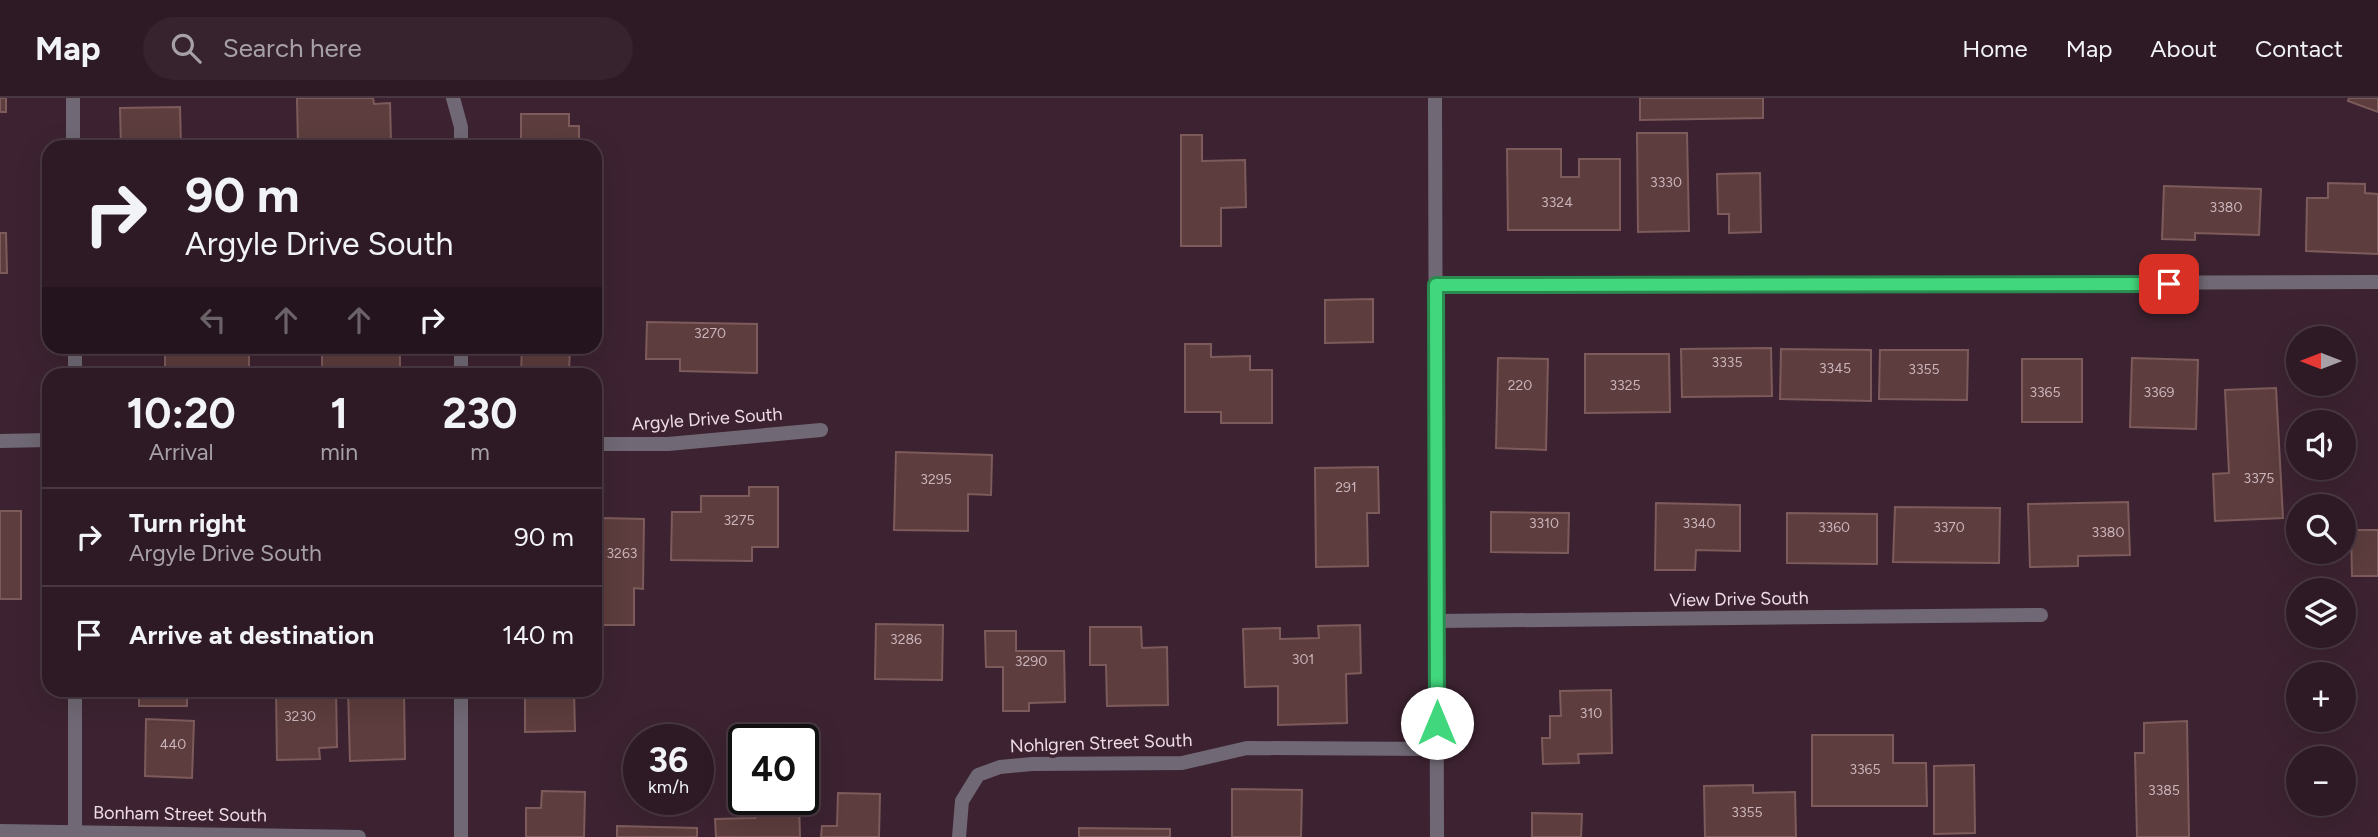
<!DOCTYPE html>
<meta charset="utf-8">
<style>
body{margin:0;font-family:Figtree,sans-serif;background:#36232d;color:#f1f3f6;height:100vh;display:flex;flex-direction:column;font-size:26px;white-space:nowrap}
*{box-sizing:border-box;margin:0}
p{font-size:23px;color:#a7a1a7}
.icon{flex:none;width:38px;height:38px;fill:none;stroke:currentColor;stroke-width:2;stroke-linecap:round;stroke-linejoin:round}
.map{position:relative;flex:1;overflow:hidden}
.drawer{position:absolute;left:42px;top:270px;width:560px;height:329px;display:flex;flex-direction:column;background:#2e1a25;border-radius:21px;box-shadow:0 7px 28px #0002,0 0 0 2px #493842}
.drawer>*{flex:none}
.hud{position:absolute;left:42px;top:42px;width:560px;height:214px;border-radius:21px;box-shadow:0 7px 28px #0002,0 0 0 2px #493842;background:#2e1a25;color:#f1f3f6;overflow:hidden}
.needle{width:46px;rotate:270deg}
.buttons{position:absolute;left:2286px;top:228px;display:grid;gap:14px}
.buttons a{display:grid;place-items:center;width:70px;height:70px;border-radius:50%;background:#2e1a25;box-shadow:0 7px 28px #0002,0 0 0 2px #493842;font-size:35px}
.speed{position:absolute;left:623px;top:626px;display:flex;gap:14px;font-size:35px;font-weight:700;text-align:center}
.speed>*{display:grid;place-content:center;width:91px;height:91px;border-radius:50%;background:#2e1a25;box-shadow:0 7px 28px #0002,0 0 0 2px #493842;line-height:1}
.speed small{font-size:18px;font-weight:400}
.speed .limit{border:4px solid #111;border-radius:10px;background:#fff;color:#111}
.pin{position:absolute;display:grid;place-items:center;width:60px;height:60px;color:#fff;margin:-30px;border-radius:14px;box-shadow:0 4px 10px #0006}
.me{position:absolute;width:77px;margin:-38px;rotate:0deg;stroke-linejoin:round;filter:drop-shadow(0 0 5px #0008)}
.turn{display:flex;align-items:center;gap:24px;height:147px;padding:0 28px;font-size:32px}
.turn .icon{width:91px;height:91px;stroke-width:2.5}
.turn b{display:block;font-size:49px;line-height:60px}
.lanes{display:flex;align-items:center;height:66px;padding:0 28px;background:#0003;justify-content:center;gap:35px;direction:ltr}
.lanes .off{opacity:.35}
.eta{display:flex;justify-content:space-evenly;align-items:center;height:119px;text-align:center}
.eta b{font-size:42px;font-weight:700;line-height:49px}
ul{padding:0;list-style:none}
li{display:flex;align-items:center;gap:21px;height:98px;padding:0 28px;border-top:2px solid #493842}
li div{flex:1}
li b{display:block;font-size:26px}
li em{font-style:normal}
header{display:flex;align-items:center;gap:42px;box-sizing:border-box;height:98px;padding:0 35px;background:#2e1a25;border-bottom:2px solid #493842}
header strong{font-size:33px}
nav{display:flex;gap:38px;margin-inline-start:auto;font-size:24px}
.search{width:490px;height:63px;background:#36232d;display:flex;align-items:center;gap:18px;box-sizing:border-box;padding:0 24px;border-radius:38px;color:#a7a1a7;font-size:26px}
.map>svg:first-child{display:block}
.building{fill:#5d3d3d;stroke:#7d5b5b;stroke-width:2}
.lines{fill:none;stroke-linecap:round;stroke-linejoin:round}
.minor{stroke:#706975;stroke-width:14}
.tertiary{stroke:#706975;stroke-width:14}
.route-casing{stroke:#2a8c51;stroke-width:18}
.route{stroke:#41d77c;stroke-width:12}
.labels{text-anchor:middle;stroke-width:7;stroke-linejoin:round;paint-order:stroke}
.number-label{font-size:14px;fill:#cab4bb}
.street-label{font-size:18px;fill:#eedce5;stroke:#3d2331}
</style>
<header>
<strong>Map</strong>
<div class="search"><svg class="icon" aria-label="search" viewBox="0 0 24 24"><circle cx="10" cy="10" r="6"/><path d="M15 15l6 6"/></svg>Search here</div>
<nav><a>Home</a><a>Map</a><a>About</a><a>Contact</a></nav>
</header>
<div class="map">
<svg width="2378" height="739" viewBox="0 0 2378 739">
<rect width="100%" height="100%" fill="#3d2331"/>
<!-- building -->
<path class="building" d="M0,0H6V14H0Z
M297,0H373L374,6L390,5L391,44L373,45V49H298Z
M1640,0H1763V20L1640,22Z
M2349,0H2378V14L2348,3Z
M180,9L181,49H121L120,10Z
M521,16H569V28H579V49H521Z
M1637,35H1687L1689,133L1638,134Z
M1181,37H1202V63L1245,62L1246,109L1221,110V148H1181Z
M1507,51H1561V79H1579V61H1620V132H1508Z
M1760,75L1761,134L1729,135V116H1718L1717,76Z
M2328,85L2365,86V95L2378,96V156L2306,153L2307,100H2328Z
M2164,88L2261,91L2259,137L2195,135V142L2162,141Z
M0,135H6L7,175H0Z
M1373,201V244L1325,245V202Z
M647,224L757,226V275L680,273V261H646Z
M1185,246H1211V259L1250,258V272H1272V325H1221V314H1185Z
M165,248H249V276H165Z
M322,248H400V276H322Z
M522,248H570L569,275L521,274Z
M1771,250L1772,298L1682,299L1681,251Z
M1781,251L1871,252V303L1780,301Z
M1880,252H1968L1967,302L1879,301Z
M1585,256H1669L1670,314L1585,315Z
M1498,260L1548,261L1546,352L1496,350Z
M2132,260L2198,262L2196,331L2130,329Z
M2022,261H2082V324H2022Z
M2276,290L2283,420L2215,423L2213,376L2229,375L2225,292Z
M896,354L992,357L991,397L968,396V433L894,432Z
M1378,369L1379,415H1367L1368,468L1316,469L1315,370Z
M749,389H778V449H752V463L671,462L672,414H701V398H749Z
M2128,404L2130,457L2078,458V468L2030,469L2028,406Z
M1656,405L1740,407V453L1696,452L1695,472H1655Z
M1895,409L2000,410L1999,465L1893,464Z
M0,413H21V501H0Z
M1491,414L1569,415L1568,455L1491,454Z
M1787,415L1877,416V466L1787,465Z
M601,420L644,421L643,491L634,490V527H595V485H600Z
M2351,432H2378V478H2352Z
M876,526L943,527L942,582L875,581Z
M1360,527L1361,575L1346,576L1347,625L1278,627V588L1245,589L1243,531L1280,530V541L1319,540L1318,528Z
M1090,529H1141L1142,550L1167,549L1168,607L1107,608L1106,567H1090Z
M985,533H1016V553H1064L1065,604L1029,605V613H1003V569H986Z
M139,592H187V608H139Z
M276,592H336L337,649L319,650L320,661L277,662Z
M348,592H404L405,661L350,663Z
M525,592H574L575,633L525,634Z
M1611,592L1612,655L1578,656L1579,665L1543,666L1542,640H1550V618H1561L1560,593Z
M146,621L194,623L192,680L145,678Z
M2187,623L2189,739H2137L2135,655H2144V625Z
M1812,637H1893V665H1926L1927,708H1812Z
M1974,667L1975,735L1934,736V668Z
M1753,687V695L1795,694L1796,739H1705L1704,688Z
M1232,691L1302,692L1301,739H1232Z
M542,693L585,694L584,739H526V710H541Z
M838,695L880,696L879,739H821L822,728H837Z
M755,702H799L800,739H716L715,721L755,720Z
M1532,715L1582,716L1581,739H1532Z
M617,728L697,730V739H617Z
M1079,730L1170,731V739H1079Z"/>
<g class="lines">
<!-- minor -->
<path class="minor" d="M73,0V49
M453,0L461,29V49
M1435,187L2378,184
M75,248V276
M461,276V248
M0,343L49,342
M595,346H668L821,332
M1437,523L2041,517
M461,592V739
M0,733L359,739
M75,739V592
M959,739L962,703L978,677L1000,669L1032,666L1182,665L1247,650L1437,651"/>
<!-- tertiary -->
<path class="tertiary" d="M1435,0L1437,739"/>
</g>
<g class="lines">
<!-- route casing -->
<g class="route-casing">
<path id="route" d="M1437,625L1436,187L2169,186"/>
</g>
<!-- route -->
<use href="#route" class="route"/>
</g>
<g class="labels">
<!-- number labels -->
<g class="number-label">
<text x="1666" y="89">3330</text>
<text x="1557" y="109">3324</text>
<text x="2226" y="114">3380</text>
<text x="710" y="240">3270</text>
<text x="1727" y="269">3335</text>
<text x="1835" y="275">3345</text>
<text x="1924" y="276">3355</text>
<text x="1520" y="292">220</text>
<text x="1625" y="292">3325</text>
<text x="2045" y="299">3365</text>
<text x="2159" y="299">3369</text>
<text x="2259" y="385">3375</text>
<text x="936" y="386">3295</text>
<text x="1346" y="394">291</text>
<text x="739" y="427">3275</text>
<text x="1544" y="430">3310</text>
<text x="1699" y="430">3340</text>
<text x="1834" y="434">3360</text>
<text x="1949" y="434">3370</text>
<text x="2108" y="439">3380</text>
<text x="622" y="460">3263</text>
<text x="906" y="546">3286</text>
<text x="1303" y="566">301</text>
<text x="1031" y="568">3290</text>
<text x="1591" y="620">310</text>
<text x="300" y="623">3230</text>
<text x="173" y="651">440</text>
<text x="1865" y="676">3365</text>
<text x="2164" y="697">3385</text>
<text x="1747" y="719">3355</text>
</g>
<!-- street labels -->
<g class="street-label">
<text transform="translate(707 321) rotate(-4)" y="6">Argyle Drive South</text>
<text transform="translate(1739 501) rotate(-1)" y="6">View Drive South</text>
<text transform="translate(1101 645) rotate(-2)" y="6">Nohlgren Street South</text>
<text transform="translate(180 716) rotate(1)" y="6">Bonham Street South</text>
</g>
</g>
</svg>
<div class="buttons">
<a><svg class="needle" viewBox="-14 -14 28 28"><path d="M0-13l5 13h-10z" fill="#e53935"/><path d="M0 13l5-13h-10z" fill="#a7a1a7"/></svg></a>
<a><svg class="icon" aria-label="sound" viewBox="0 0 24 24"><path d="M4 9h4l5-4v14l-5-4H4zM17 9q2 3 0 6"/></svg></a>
<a><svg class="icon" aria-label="search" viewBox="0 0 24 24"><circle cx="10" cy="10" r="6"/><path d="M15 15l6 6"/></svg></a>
<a><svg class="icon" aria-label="layers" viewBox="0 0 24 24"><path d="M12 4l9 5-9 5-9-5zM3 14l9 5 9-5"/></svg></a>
<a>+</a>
<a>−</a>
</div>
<div class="speed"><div>36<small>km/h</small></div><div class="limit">40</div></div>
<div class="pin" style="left:2169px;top:186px;background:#d93025"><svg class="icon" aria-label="arrive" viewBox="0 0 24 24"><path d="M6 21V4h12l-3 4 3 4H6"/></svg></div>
<svg class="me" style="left:1437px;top:625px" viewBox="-20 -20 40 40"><circle r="19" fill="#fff"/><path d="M0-13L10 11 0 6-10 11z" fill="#41d77c"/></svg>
<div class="hud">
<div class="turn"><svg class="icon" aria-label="right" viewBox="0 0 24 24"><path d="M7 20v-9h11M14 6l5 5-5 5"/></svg><div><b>90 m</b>Argyle Drive South</div></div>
<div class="lanes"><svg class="icon off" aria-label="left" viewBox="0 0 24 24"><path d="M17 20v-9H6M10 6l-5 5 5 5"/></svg><svg class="icon off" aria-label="ahead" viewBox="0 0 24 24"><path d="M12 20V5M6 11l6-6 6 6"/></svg><svg class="icon off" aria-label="ahead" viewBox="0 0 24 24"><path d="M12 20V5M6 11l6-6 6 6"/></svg><svg class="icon" aria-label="right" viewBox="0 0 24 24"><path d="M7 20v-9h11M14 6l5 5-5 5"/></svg></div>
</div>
<section class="drawer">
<div class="eta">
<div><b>10:20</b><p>Arrival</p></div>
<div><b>1</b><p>min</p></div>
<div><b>230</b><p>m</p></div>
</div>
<ul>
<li><svg class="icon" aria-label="right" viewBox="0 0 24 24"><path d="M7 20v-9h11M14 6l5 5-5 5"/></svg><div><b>Turn right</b><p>Argyle Drive South</p></div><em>90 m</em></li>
<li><svg class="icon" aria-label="arrive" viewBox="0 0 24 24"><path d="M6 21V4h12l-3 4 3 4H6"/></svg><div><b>Arrive at destination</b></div><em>140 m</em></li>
</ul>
</section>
</div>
